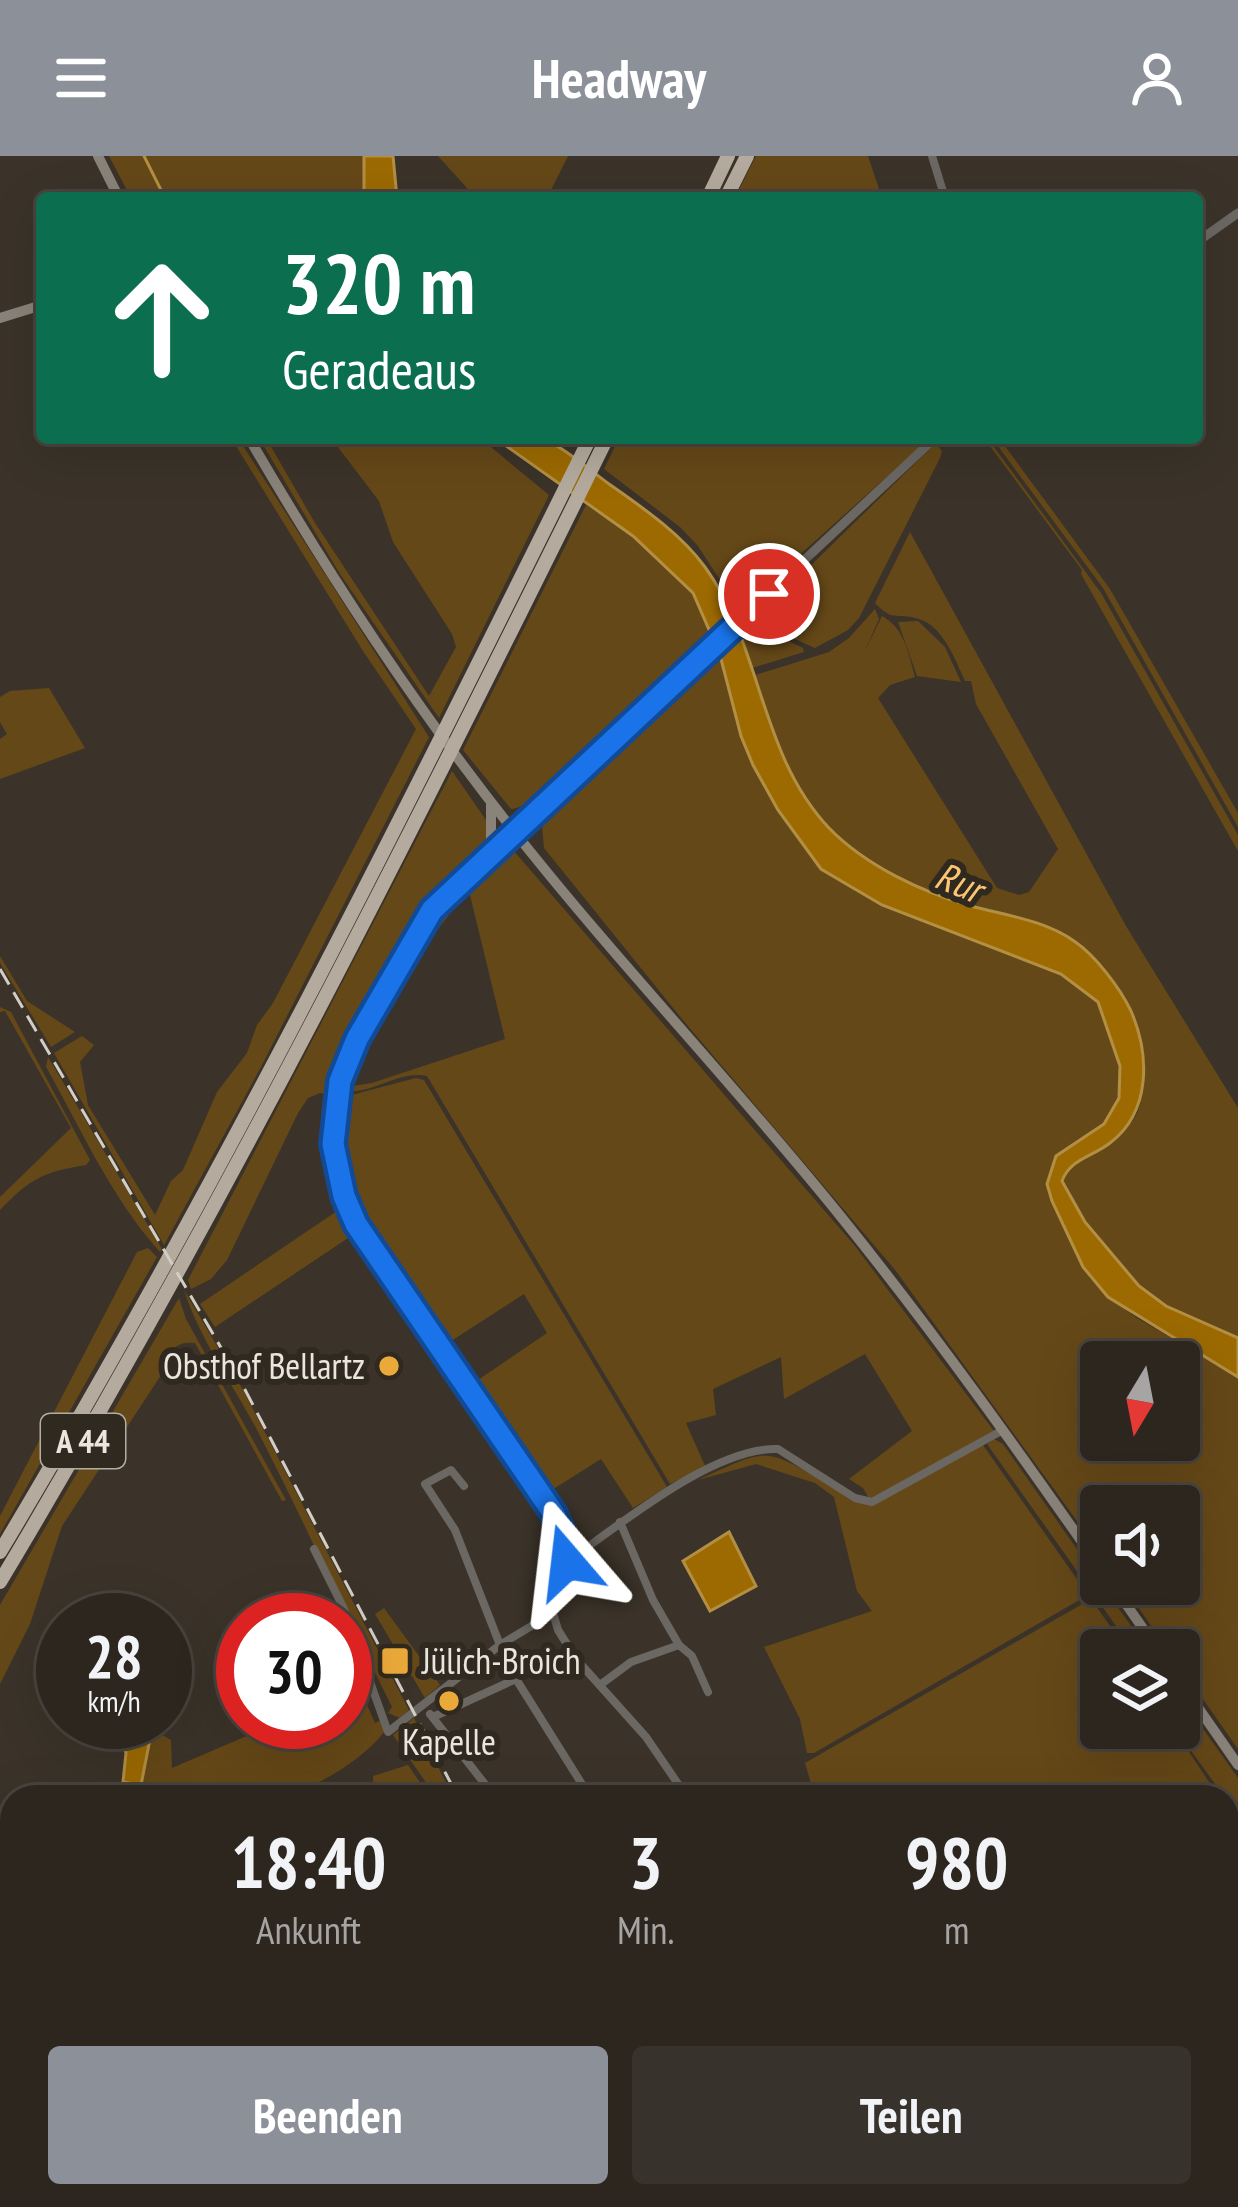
<!DOCTYPE html>
<html lang="de">
<meta charset="utf-8">
<style>
body{margin:0;font-family:"PT Sans Narrow",sans-serif;background:#38322c;color:#f1f3f6;height:100vh;display:flex;flex-direction:column;font-size:45px;white-space:nowrap}
*{box-sizing:border-box;margin:0}
p{font-size:39px;color:#a6a5a4}
.icon{flex:none;width:66px;height:66px;fill:none;stroke:currentColor;stroke-width:2;stroke-linecap:round;stroke-linejoin:round}
.map{position:relative;flex:1;overflow:hidden}
.panel{position:absolute;left:0px;top:1629px;width:1239px;height:423px;display:flex;flex-direction:column;background:#2c261f;border-radius:36px 36px 0 0;box-shadow:0 12px 48px #0002,0 0 0 3px #48433d}
.panel>*{flex:none}
.banner{position:absolute;left:36px;top:36px;width:1167px;height:252px;border-radius:12px;box-shadow:0 12px 48px #0002,0 0 0 3px #48433d;background:#0b6e4f;color:#fff;overflow:hidden}
.needle{width:78px;rotate:190deg}
.controls{position:absolute;left:1080px;top:1185px;display:grid;gap:24px}
.controls a{display:grid;place-items:center;width:120px;height:120px;border-radius:12px;background:#2c261f;box-shadow:0 12px 48px #0002,0 0 0 3px #48433d;font-size:60px}
.speed{position:absolute;left:36px;top:1437px;display:flex;gap:24px;font-size:60px;font-weight:700;text-align:center}
.speed>*{display:grid;place-content:center;width:156px;height:156px;border-radius:50%;background:#2c261f;box-shadow:0 12px 48px #0002,0 0 0 3px #48433d;line-height:1}
.speed small{font-size:30px;font-weight:400}
.speed .limit{border:18px solid #d22;background:#fff;color:#111}
.pin{position:absolute;display:grid;place-items:center;width:102px;height:102px;color:#fff;margin:-51px;border:6px solid #fff;border-radius:50%;box-shadow:0 3px 12px #0007}
.me{position:absolute;width:132px;margin:-66px;rotate:343deg;stroke-linejoin:round;filter:drop-shadow(0 0 9px #0008)}
.turn{display:flex;align-items:center;gap:42px;height:252px;padding:0 48px;font-size:54px}
.turn .icon{width:156px;height:156px;stroke-width:2.5}
.turn b{display:block;font-size:84px;line-height:102px}
.eta{display:flex;justify-content:space-evenly;align-items:center;height:204px;text-align:center}
.eta b{font-size:72px;font-weight:700;line-height:84px}
.action{display:flex;gap:24px;margin-top:auto;padding:24px 48px}
.action a{flex:1;height:138px;border-radius:12px;background:#8c9099;color:#fff;font-size:48px;font-weight:700;line-height:138px;text-align:center}
.action a+a{background:#38322c;color:#f1f3f6}
header{display:flex;justify-content:space-between;align-items:center;height:156px;padding:0 48px;background:#8c9099;color:#fff;font-size:54px;font-weight:700}
.map>svg:first-child{display:block}
.green{fill:#654818;fill-rule:evenodd}
.water{fill:#9c6a00;stroke:#b38f43;stroke-width:3}
.lines{fill:none;stroke-linecap:round;stroke-linejoin:round}
.stream{stroke:#b38f43;stroke-width:3}
.minor{stroke:#6b6762;stroke-width:8}
.tertiary{stroke:#6b6762;stroke-width:9}
.secondary{stroke:#89837a;stroke-width:10}
.motorway{stroke:#b4ab9e;stroke-width:14}
.rail{stroke:#d2cdc5;stroke-width:3;stroke-dasharray:18 9;stroke-linecap:butt}
.route-casing{stroke:#114b97;stroke-width:30}
.route{stroke:#1a73e8;stroke-width:21}
.poi-dot{fill:#eba93a;stroke:#30291f;stroke-width:4.5}
.labels{text-anchor:middle;stroke-width:12;stroke-linejoin:round;paint-order:stroke}
.shield{fill:#30291f;stroke:#b2ada5;stroke-width:3}
.shield-label{font-size:33px;font-weight:bold;fill:#eae5de}
.poi-label{font-size:36px;fill:#eae5de;stroke:#30291f;text-anchor:end}
.water-label{font-size:39px;font-style:italic;fill:#fcc572;stroke:#30291f}
</style>
<header><svg class="icon" aria-label="menu" viewBox="0 0 24 24"><path d="M4 6h16M4 12h16M4 18h16"/></svg>Headway<svg class="icon" aria-label="person" viewBox="0 0 24 24"><circle cx="12" cy="8" r="4"/><path d="M4 21q1-7 8-7t8 7"/></svg></header>
<div class="map">
<svg width="1238" height="2051" viewBox="0 0 1238 2051">
<rect width="100%" height="100%" fill="#3b3329"/>
<!-- green -->
<path class="green" d="M109,0H364V42H131Z
M438,0H568L547,42H476Z
M756,0H868L882,42H735Z
M231,282H238L429,581L261,911L164,1089L54,897L82,880L94,889L80,906L88,949L155,1059L171,1025L183,1014L217,936L247,897L257,869L273,847L416,573L363,495Z
M259,282H266L315,367L429,540L456,491L452,478L393,386L379,345L331,282H480L549,339L439,562L340,418Z
M619,282H930L739,453L698,390L680,371L604,313Z
M984,282L994,291L1101,437L1238,679V695L1081,418L1082,414Z
M992,282H999L1110,433L1238,657V671L1103,432Z
M936,287L942,295L940,302L859,462L848,474L815,492L754,465Z
M586,349L633,380L693,437L712,478L661,529L652,532L654,538C628,562 540,652 511,653L463,594Z
M910,376L1126,770L1238,952V1182L1166,1150L1139,1130L1084,1066L1062,1025C1075,990 1136,987 1141,943C1143,932 1145,916 1145,906C1143,867 1104,803 1071,783C1039,764 1001,759 966,748C926,736 885,717 851,692C794,650 776,582 752,520L829,496L849,482L875,453L879,463L864,497L882,460C905,473 908,496 915,521L890,529L878,542L997,732L1019,739L1029,736L1058,693L976,548L971,525H965C956,505 943,470 919,463C897,456 894,467 875,447Z
M918,465L945,491L961,526L917,520L898,466Z
M752,467L803,492L804,496L749,513L739,479Z
M720,499L741,580L753,609L778,654L821,713L1061,818C1074,826 1090,834 1098,846C1114,869 1128,930 1114,954C1102,974 1083,983 1063,995L1052,1045L1090,1122L1108,1141L1137,1162L1238,1221V1593L1179,1509V1494H1168L1122,1428H1179V1350H1101V1398L896,1115L682,863L544,692L542,670C593,604 655,551 720,499ZM1101,1206H1179V1284H1101Z
M49,532L85,592L0,623V583L7,578L0,566V541L10,535Z
M452,615L486,664V687L404,784L339,909L331,939L328,986L342,1046L338,1050L336,1048C324,1011 317,976 324,938L320,937L308,942L298,957L227,1104L211,1123L191,1133L188,1124Z
M513,694L855,1090L994,1275L870,1344L863,1332L849,1323L912,1275L865,1198L784,1243L781,1201L713,1233L716,1259L686,1267L705,1310L670,1328L427,920C398,914 371,940 342,935C356,870 449,717 513,694ZM469,735L505,883L372,927L353,930C371,868 426,783 469,735Z
M0,800L27,845L75,876L51,891L0,807Z
M0,851L11,856L90,1004L86,1009C43,1016 31,1022 0,1054V1041L71,972L5,855L0,856Z
M48,901L162,1093L160,1096C112,1043 81,973 46,911Z
M416,922L424,924L667,1331L633,1352L601,1303L547,1337L472,1228L547,1177L524,1138L445,1189C386,1103 333,1054 340,942Z
M340,1053L347,1055L357,1076L215,1171L200,1148Z
M148,1092L157,1101L0,1378V1360L137,1096Z
M184,1134L243,1234L409,1554L400,1562L388,1557L392,1551C346,1459 304,1365 257,1274C233,1228 200,1184 184,1134Z
M179,1142L186,1163L286,1344L282,1345L195,1187C177,1185 170,1193 167,1210L62,1370L30,1468L0,1528V1449Z
M994,1283L1003,1288L1148,1494H1133L987,1288Z
M983,1289L1088,1439L814,1597H807L800,1563L764,1491L872,1455L857,1435L834,1341L815,1327L756,1308L698,1324C769,1292 762,1290 830,1329C844,1337 855,1347 872,1349Z
M1091,1443L1127,1494H1101V1572H1173L1219,1641H815L805,1607Z
M384,1452L440,1529L425,1542L375,1458Z
M359,1531L375,1567L382,1564L385,1575C363,1604 316,1632 281,1641H126L128,1630L141,1629L152,1573L171,1584L172,1612L279,1566H345V1537Z
M1179,1539L1238,1622V1660L1182,1582L1178,1572Z
M414,1562L453,1641H436L393,1579Z
M408,1609L430,1641H373V1620Z
M208,2040H344L346,2051H210Z
M667,2040H807L813,2051H672Z
M1025,2040H1132L1115,2051H1029Z"/>
<!-- water -->
<path class="water" d="M364,0H393L397,42H364Z
M495,282C508,282 529,278 541,282C561,289 591,315 609,328C643,352 680,377 705,411C762,490 759,598 829,672C865,709 921,736 971,750C1004,759 1045,764 1074,785C1095,799 1120,832 1131,855C1150,899 1151,956 1110,987C1092,1001 1070,1003 1062,1025L1085,1066L1139,1130L1166,1150L1238,1182V1221L1108,1141L1083,1111L1052,1045L1047,1028L1056,1000L1104,968L1119,942L1120,910L1098,846L1061,818L882,749L821,713L778,654L753,609L741,580L720,499L693,437L633,380Z
M729,1376L756,1430L710,1455L683,1405Z
M112,1566H149L152,1573L141,1629L123,1626L126,1597Z"/>
<g class="lines">
<!-- stream -->
<path class="stream" d="M144,0L165,42"/>
<!-- minor -->
<path class="minor" d="M932,0L945,42
M480,707L514,675
M465,722C428,758 404,797 379,842C335,922 312,992 362,1077L555,1358L568,1393L553,1457L558,1474L577,1504L646,1581L687,1641
M464,1330L451,1314L425,1328L455,1374L500,1489
M314,1393L344,1453L388,1576L500,1489L553,1457
M568,1405C620,1369 713,1291 778,1293L855,1342L872,1346L1003,1274
M679,1489L692,1500L708,1536
M600,1529L631,1506L679,1489L653,1444L620,1366
M430,1558L495,1641
M433,1561L516,1523L590,1641
M1227,1768L1238,1761
M1227,1823L1238,1828
M1227,1958L1238,1975
M811,2040L815,2051
M921,2040L925,2051
M1165,2040L1172,2051
M1123,2051L1139,2040"/>
<!-- tertiary -->
<path class="tertiary" d="M1197,86L1238,57
M514,675L935,282"/>
<!-- secondary -->
<path class="secondary" d="M98,0L119,42
M0,162L42,149
M249,282C328,418 415,551 513,674C618,807 736,930 842,1062C933,1175 1018,1294 1101,1413
M465,722L491,685V649
M1112,1428L1158,1494
M1179,1524L1238,1609"/>
<!-- motorway -->
<path class="motorway" d="M708,42L728,0
M726,42L747,0
M0,1396C216,1036 404,659 590,282
M0,1426C222,1055 416,669 607,282"/>
<!-- rail -->
<path class="rail" d="M0,813L241,1226L458,1641
M663,2040L668,2051"/>
</g>
<g class="lines">
<!-- route casing -->
<g class="route-casing">
<path id="route" d="M567,1406L566,1385L554,1358L356,1068L344,1040L333,988L340,925L357,883L432,754L769,438"/>
</g>
<!-- route -->
<use href="#route" class="route"/>
</g>
<!-- markers -->
<g class="poi-dot">
<circle cx="389" cy="1210" r="12"/>
<rect x="380" y="1490" width="30" height="30" rx="6"/>
<circle cx="449" cy="1545" r="12"/>
</g>
<g class="labels">
<!-- shield labels -->
<rect class="shield" x="41" y="1258" width="84" height="54" rx="9"/>
<g class="shield-label">
<text x="83" y="1297">A 44</text>
</g>
<!-- poi labels -->
<g class="poi-label">
<text x="365" y="1223">Obsthof Bellartz</text>
<text x="422" y="1518" text-anchor="start">Jülich-Broich</text>
<text x="449" y="1599" text-anchor="middle">Kapelle</text>
</g>
<!-- water labels -->
<g class="water-label">
<text transform="translate(959 726) rotate(22)" y="14">Rur</text>
</g>
</g>
</svg>
<div class="controls">
<a><svg class="needle" viewBox="-14 -14 28 28"><path d="M0-13l5 13h-10z" fill="#e53935"/><path d="M0 13l5-13h-10z" fill="#a6a5a4"/></svg></a>
<a><svg class="icon" aria-label="sound" viewBox="0 0 24 24"><path d="M4 9h4l5-4v14l-5-4H4zM17 9q2 3 0 6"/></svg></a>
<a><svg class="icon" aria-label="layers" viewBox="0 0 24 24"><path d="M12 4l9 5-9 5-9-5zM3 14l9 5 9-5"/></svg></a>
</div>
<div class="speed"><div>28<small>km/h</small></div><div class="limit">30</div></div>
<div class="pin" style="left:769px;top:438px;background:#d93025"><svg class="icon" aria-label="arrive" viewBox="0 0 24 24"><path d="M6 21V4h12l-3 4 3 4H6"/></svg></div>
<svg class="me" style="left:567px;top:1406px" viewBox="-20 -20 40 40"><path d="M0-17L14 15 0 8-14 15z" fill="#1a73e8" stroke="#fff" stroke-width="4"/></svg>
<div class="banner">
<div class="turn"><svg class="icon" aria-label="ahead" viewBox="0 0 24 24"><path d="M12 20V5M6 11l6-6 6 6"/></svg><div><b>320 m</b>Geradeaus</div></div>
</div>
<section class="panel">
<div class="eta">
<div><b>18:40</b><p>Ankunft</p></div>
<div><b>3</b><p>Min.</p></div>
<div><b>980</b><p>m</p></div>
</div>
<div class="action"><a>Beenden</a><a>Teilen</a></div>
</section>
</div>
